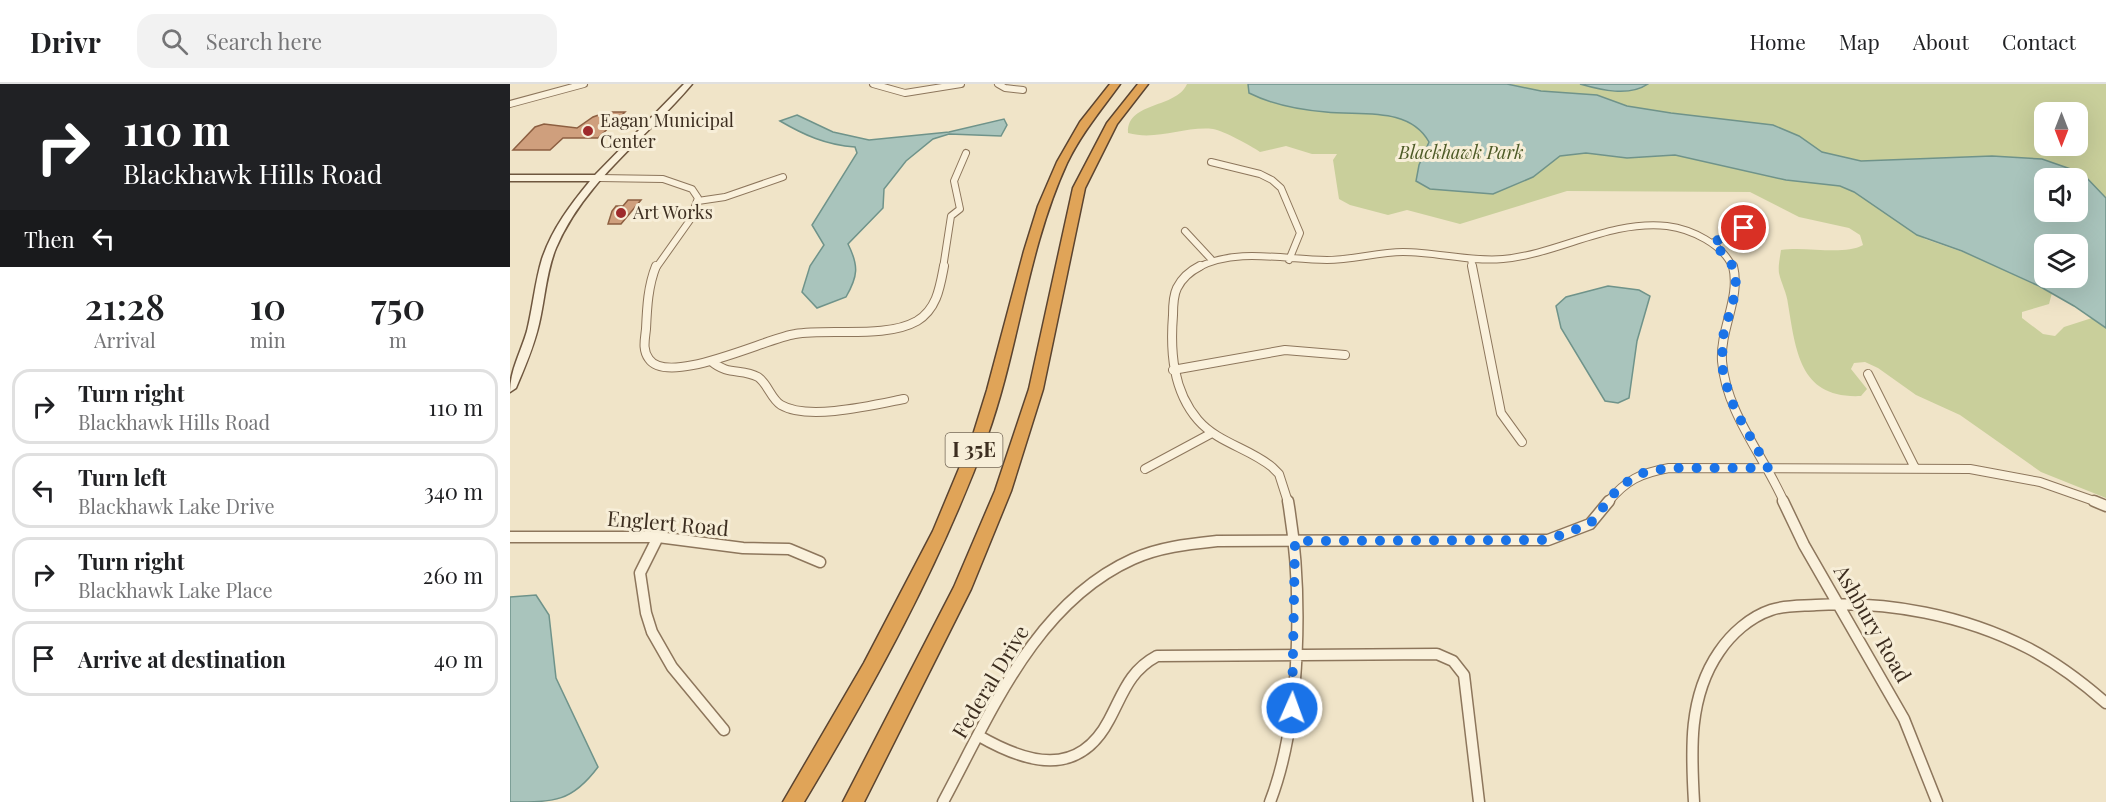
<!DOCTYPE html>
<style>
body{margin:0;font-family:"Playfair Display",serif;background:#f2f2f2;color:#202124;height:100vh;display:flex;flex-direction:column;font-size:22px;white-space:nowrap}
*{box-sizing:border-box;margin:0}
p{font-size:20px;color:#757577}
.icon{flex:none;width:33px;height:33px;fill:none;stroke:currentColor;stroke-width:2;stroke-linecap:round;stroke-linejoin:round}
.map{position:relative;flex:1;overflow:hidden}
.sheet{display:flex;flex-direction:column;background:#fff;width:510px}
.sheet>*{flex:none}
.hud{background:#202124;color:#fff;overflow:hidden}
.needle{width:39px;rotate:180deg}
.fabs{position:absolute;left:1524px;top:18px;display:grid;gap:12px}
.fabs a{display:grid;place-items:center;width:54px;height:54px;border-radius:12px;background:#fff;box-shadow:0 6px 24px #0002;font-size:30px}
.pin{position:absolute;display:grid;place-items:center;width:51px;height:51px;color:#fff;margin:-26px;border:3px solid #fff;border-radius:50%;box-shadow:0 2px 6px #0007}
.me{position:absolute;width:66px;margin:-33px;rotate:2deg;stroke-linejoin:round;filter:drop-shadow(0 0 4px #0008)}
.turn{display:flex;align-items:center;gap:21px;height:126px;padding:0 24px;font-size:27px}
.turn .icon{width:78px;height:78px;stroke-width:2.5}
.turn b{display:block;font-size:42px;line-height:51px}
.then{display:flex;align-items:center;height:57px;padding:0 24px;background:#0003;gap:12px;font-size:22px}
.eta{display:flex;justify-content:space-evenly;align-items:center;height:102px;text-align:center}
.eta b{font-size:36px;font-weight:600;line-height:42px}
ul{padding:0;list-style:none}
li{display:flex;align-items:center;gap:18px;height:75px;margin:0 12px 9px;padding:0 12px;border:3px solid #e0e0e0;border-radius:18px}
li div{flex:1}
li b{display:block;font-size:22px}
li em{font-style:normal}
header{display:flex;align-items:center;gap:36px;box-sizing:border-box;height:84px;padding:0 30px;background:#fff;border-bottom:2px solid #e0e0e0}
header strong{font-size:28px}
nav{display:flex;gap:33px;margin-inline-start:auto;font-size:21px}
.search{width:420px;height:54px;background:#f2f2f2;display:flex;align-items:center;gap:15px;box-sizing:border-box;padding:0 21px;border-radius:18px;color:#757577;font-size:22px}
main{display:flex;flex:1;min-height:0}
.map>svg:first-child{display:block}
.green{fill:#c9cf9b;fill-rule:evenodd}
.water{fill:#a9c4bc;stroke:#6f938a;stroke-width:1.5;fill-rule:evenodd}
.building{fill:#cf9f7d;stroke:#8d5f41;stroke-width:1.5}
.lines{fill:none;stroke-linecap:round;stroke-linejoin:round}
.street-far2-casing{stroke:#8d765c;stroke-width:8}
.street-far1-casing{stroke:#8d765c;stroke-width:10}
.street-casing{stroke:#8d765c;stroke-width:13}
.secondary-casing{stroke:#6f573f;stroke-width:3}
.highway-casing{stroke:#5b4430;stroke-width:3}
.street-far2{stroke:#faf1dc;stroke-width:6}
.street-far1{stroke:#faf1dc;stroke-width:8}
.street{stroke:#faf1dc;stroke-width:10}
.secondary{fill:#faf1dc;fill-rule:evenodd}
.highway{fill:#e0a458;fill-rule:evenodd}
.route{stroke:#1a73e8;stroke-width:10;stroke-dasharray:0 18}
.poi-dot{fill:#9e2a2b;stroke:#f7eed8;stroke-width:2}
.labels{text-anchor:middle;stroke-width:6;stroke-linejoin:round;paint-order:stroke}
.far-poi-label{font-size:18px;fill:#3d2e20;stroke:#f7eed8;text-anchor:start}
.far-park-label{font-size:18px;font-style:italic;fill:#4d5a26;stroke:#f7eed8}
.shield{fill:#f7eed8;stroke:#756857;stroke-width:1.5}
.shield-label{font-size:20px;font-weight:bold;fill:#3d2e20}
.street-label{font-size:21px;fill:#3d2e20;stroke:#f7eed8}
</style>
<header>
<strong>Drivr</strong>
<div class="search"><svg class="icon" aria-label="search" viewBox="0 0 24 24"><circle cx="10" cy="10" r="6"/><path d="M15 15l6 6"/></svg>Search here</div>
<nav><a>Home</a><a>Map</a><a>About</a><a>Contact</a></nav>
</header>
<main>
<section class="sheet">
<div class="hud">
<div class="turn"><svg class="icon" aria-label="right" viewBox="0 0 24 24"><path d="M7 20v-9h11M14 6l5 5-5 5"/></svg><div><b>110 m</b>Blackhawk Hills Road</div></div>
<div class="then">Then<svg class="icon" aria-label="left" viewBox="0 0 24 24"><path d="M17 20v-9H6M10 6l-5 5 5 5"/></svg></div>
</div>
<div class="eta">
<div><b>21:28</b><p>Arrival</p></div>
<div><b>10</b><p>min</p></div>
<div><b>750</b><p>m</p></div>
</div>
<ul>
<li><svg class="icon" aria-label="right" viewBox="0 0 24 24"><path d="M7 20v-9h11M14 6l5 5-5 5"/></svg><div><b>Turn right</b><p>Blackhawk Hills Road</p></div><em>110 m</em></li>
<li><svg class="icon" aria-label="left" viewBox="0 0 24 24"><path d="M17 20v-9H6M10 6l-5 5 5 5"/></svg><div><b>Turn left</b><p>Blackhawk Lake Drive</p></div><em>340 m</em></li>
<li><svg class="icon" aria-label="right" viewBox="0 0 24 24"><path d="M7 20v-9h11M14 6l5 5-5 5"/></svg><div><b>Turn right</b><p>Blackhawk Lake Place</p></div><em>260 m</em></li>
<li><svg class="icon" aria-label="arrive" viewBox="0 0 24 24"><path d="M6 21V4h12l-3 4 3 4H6"/></svg><div><b>Arrive at destination</b></div><em>40 m</em></li>
</ul>
</section>
<div class="map">
<svg width="1596" height="718" viewBox="0 0 1596 718">
<rect width="100%" height="100%" fill="#f0e4c8"/>
<!-- green -->
<path class="green" d="M677,0H1596V114L1568,94L1345,108L1415,155L1467,173L1542,209L1539,220L1512,228V234L1533,250L1545,252L1554,243L1582,234L1596,244V414L1531,388L1450,331L1406,311L1368,284L1355,278L1344,279L1341,285L1357,305L1351,312C1290,315 1286,268 1278,220C1277,209 1271,199 1269,189C1268,182 1270,173 1271,166C1297,162 1333,172 1353,161L1350,151L1339,144L1289,133L1240,108L1057,107L950,140L897,126L878,131L840,121L829,115L823,76L827,70H802L776,62L750,68C740,61 714,47 703,45C674,42 647,57 618,49C617,17 666,25 677,0ZM1534,28H1568V62H1534Z"/>
<!-- water -->
<path class="water" d="M738,0H997L1031,7L1087,11L1117,22L1161,29L1263,41L1289,52L1312,68L1351,77L1482,72L1532,75L1572,89L1596,114V244L1564,222L1529,202L1452,167L1407,151L1344,108L1330,102L1276,96L1165,71L1117,74L1076,69L1050,72L1023,93L983,110L920,105L906,97L909,81L919,58C899,22 850,32 816,28C790,26 763,21 739,9ZM1568,94V128H1534V94ZM1568,160V194H1534V160Z
M1070,0H1138C1119,13 1091,6 1070,0Z
M287,31L323,48L359,56L439,48L494,35L497,41L491,52L439,50L423,55L396,77L374,105L373,124L338,160C349,182 348,192 336,213L307,224L292,208L300,182L314,161L302,141L347,69L345,63C316,61 294,51 270,37Z
M1098,202L1129,206L1140,212L1127,257L1119,314L1108,319L1095,317L1051,244L1046,222L1056,213Z
M26,511L39,531L46,594L88,683C62,718 45,718 0,718V513Z"/>
<!-- building -->
<path class="building" d="M97,28H115L88,54H53L40,66H3L25,43L34,40L67,44L83,33Z
M118,116H131L111,140H98L102,127L106,122H113Z"/>
<g class="lines">
<!-- street-far2 casing -->
<g class="street-far2-casing">
<path id="street-far2" d="M363,0L395,9L451,0
M488,0L495,4L513,6
M0,20L74,0
M701,78L750,90L762,96L771,104L790,149L779,176
M89,94L153,95L182,105L188,114L180,136L146,184
M188,117L215,113L273,93
M675,147L701,175
M1202,159L1235,144
M961,176L963,184
M433,184L441,132L450,125L444,97L456,69
M687,184C726,163 775,176 817,176C843,176 868,168 893,168C927,168 959,178 993,175C1049,170 1099,136 1157,142C1181,145 1213,160 1223,184"/>
</g>
<!-- street-far1 casing -->
<g class="street-far1-casing">
<path id="street-far1" d="M146,182C138,202 137,223 136,245C135,255 132,266 139,275C158,303 257,254 285,250C321,244 375,255 407,237C427,225 430,203 434,182
M690,182C680,187 672,194 667,204C663,212 663,223 663,231C660,268 663,307 688,336C708,359 739,364 762,383L769,390L778,418
M962,182L991,329L1012,358
M1223,182C1231,214 1210,244 1212,277C1216,329 1254,372 1274,418
M201,277C218,292 232,284 248,293C258,300 261,315 271,321C298,337 364,321 394,315
M663,286L775,266L835,271
M1358,290L1405,384
M635,385L702,349
M1098,418C1116,396 1131,389 1159,384L1460,385L1530,398L1587,418"/>
</g>
<!-- street casing -->
<g class="street-casing">
<path id="street" d="M1273,417L1294,461L1394,635L1427,718
M1584,417L1596,422
M0,453H148L233,464L279,465L310,478
M148,453L130,489L136,529L142,548L162,583L214,646
M469,652C516,679 568,695 599,636C613,610 619,587 647,572L927,570L943,577L954,591L969,718
M433,718C481,629 525,519 623,475C649,463 679,460 707,457L1038,456L1080,440L1099,417
M760,718C792,635 793,504 778,417
M1184,718C1181,667 1178,613 1209,568C1221,550 1240,533 1261,526C1275,521 1291,522 1306,521C1379,517 1453,531 1518,564C1547,579 1572,598 1596,619"/>
</g>
<!-- secondary casing -->
<g class="secondary-casing">
<path id="secondary" d="M174,0H182C136,55 75,96 46,164C36,188 35,215 29,240C24,262 15,283 6,304L0,308C0,286 11,268 17,247C23,223 25,198 32,175C42,145 61,120 80,97H0V91H85Z"/>
</g>
<!-- highway casing -->
<g class="highway-casing">
<path id="highway" d="M600,0H610C591,26 571,50 557,79C517,166 509,264 477,353C430,481 364,601 294,718H273L354,579L423,447L463,351L477,306L514,167L528,122L547,78L570,38Z
M628,0H638L607,40L575,104L533,305L501,407L461,505L354,718H333L444,503L485,407L519,305L563,104L597,39Z"/>
</g>
<!-- street-far2 -->
<use href="#street-far2" class="street-far2"/>
<!-- street-far1 -->
<use href="#street-far1" class="street-far1"/>
<!-- street -->
<use href="#street" class="street"/>
<!-- secondary -->
<use href="#secondary" class="secondary"/>
<!-- highway -->
<use href="#highway" class="highway"/>
</g>
<g class="lines">
<!-- route -->
<path class="route" d="M782,624L785,457L1038,456L1080,440L1110,402L1135,388L1159,384H1258L1225,326L1213,291L1212,256L1225,210L1226,193L1220,176L1202,159L1234,144"/>
</g>
<!-- markers -->
<g class="poi-dot">
<circle cx="78" cy="47" r="6"/>
<circle cx="111" cy="129" r="6"/>
</g>
<g class="labels">
<!-- far-poi labels -->
<g class="far-poi-label">
<text x="90" y="43">Eagan Municipal<tspan x="90" dy="21">Center</tspan></text>
<text x="123" y="135">Art Works</text>
</g>
<!-- far-park labels -->
<g class="far-park-label">
<text x="951" y="75">Blackhawk Park</text>
</g>
<!-- shield labels -->
<rect class="shield" x="435.5" y="349" width="57" height="34" rx="4.5"/>
<g class="shield-label">
<text x="464" y="373">I 35E</text>
</g>
<!-- street labels -->
<g class="street-label">
<text transform="translate(158 440) rotate(5)" y="7">Englert Road</text>
<text transform="translate(1362 540) rotate(60)" y="7">Ashbury Road</text>
<text transform="translate(481 598) rotate(-59)" y="7">Federal Drive</text>
</g>
</g>
</svg>
<div class="fabs">
<a><svg class="needle" viewBox="-14 -14 28 28"><path d="M0-13l5 13h-10z" fill="#e53935"/><path d="M0 13l5-13h-10z" fill="#757577"/></svg></a>
<a><svg class="icon" aria-label="sound" viewBox="0 0 24 24"><path d="M4 9h4l5-4v14l-5-4H4zM17 9q2 3 0 6"/></svg></a>
<a><svg class="icon" aria-label="layers" viewBox="0 0 24 24"><path d="M12 4l9 5-9 5-9-5zM3 14l9 5 9-5"/></svg></a>
</div>
<div class="pin" style="left:1234px;top:144px;background:#d93025"><svg class="icon" aria-label="arrive" viewBox="0 0 24 24"><path d="M6 21V4h12l-3 4 3 4H6"/></svg></div>
<svg class="me" style="left:782px;top:624px" viewBox="-20 -20 40 40"><circle r="17" fill="#1a73e8" stroke="#fff" stroke-width="3"/><path d="M0-11L8 9 0 5-8 9z" fill="#fff"/></svg>
</div>
</main>
